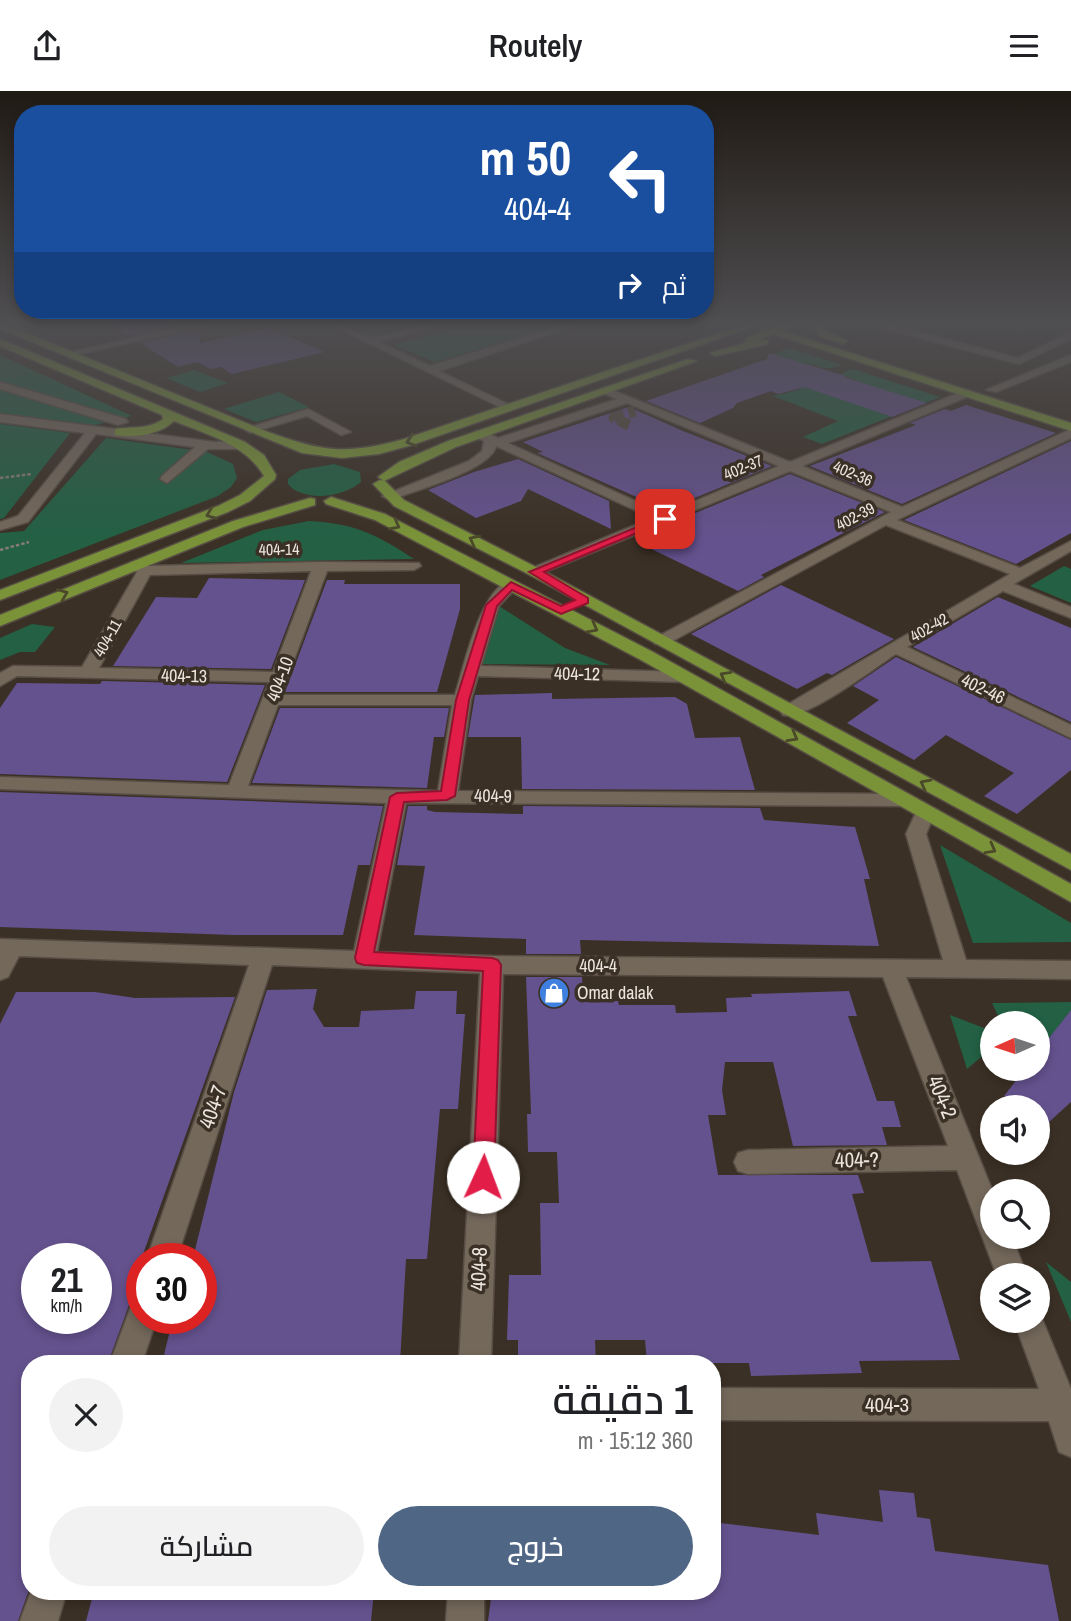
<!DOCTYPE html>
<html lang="ar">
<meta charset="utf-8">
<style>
body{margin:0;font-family:"Archivo Narrow",Cairo,sans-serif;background:#f2f2f2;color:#202124;direction:rtl;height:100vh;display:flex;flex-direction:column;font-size:26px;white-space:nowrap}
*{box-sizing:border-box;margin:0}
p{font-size:23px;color:#757577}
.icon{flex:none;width:38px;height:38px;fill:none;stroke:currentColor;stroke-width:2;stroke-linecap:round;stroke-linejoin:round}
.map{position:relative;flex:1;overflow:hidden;direction:ltr}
.drawer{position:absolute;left:21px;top:1264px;width:700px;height:245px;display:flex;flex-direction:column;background:#fff;border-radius:28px;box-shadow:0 4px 10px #0003;direction:rtl}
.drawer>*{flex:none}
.top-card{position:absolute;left:14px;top:14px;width:700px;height:214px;border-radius:28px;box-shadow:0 4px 10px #0003;direction:rtl;background:#1a4fa0;color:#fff;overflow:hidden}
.needle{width:46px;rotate:267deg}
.controls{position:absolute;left:980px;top:920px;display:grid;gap:14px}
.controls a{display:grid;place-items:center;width:70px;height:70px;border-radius:50%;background:#fff;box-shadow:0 4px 10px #0003;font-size:35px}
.speed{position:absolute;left:21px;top:1152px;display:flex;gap:14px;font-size:35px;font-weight:700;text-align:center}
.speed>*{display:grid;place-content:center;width:91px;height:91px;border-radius:50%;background:#fff;box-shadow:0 4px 10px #0003;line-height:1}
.speed small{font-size:18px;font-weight:400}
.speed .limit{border:10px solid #d22;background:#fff;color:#111}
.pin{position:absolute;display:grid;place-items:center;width:60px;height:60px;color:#fff;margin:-30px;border-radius:14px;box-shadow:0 4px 10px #0006}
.me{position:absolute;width:77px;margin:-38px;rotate:2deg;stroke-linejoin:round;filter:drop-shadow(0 0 5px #0008)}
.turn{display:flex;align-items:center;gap:24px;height:147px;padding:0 28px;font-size:32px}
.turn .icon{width:91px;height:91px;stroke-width:2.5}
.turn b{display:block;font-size:49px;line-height:60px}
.then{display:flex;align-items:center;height:66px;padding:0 28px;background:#0003;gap:14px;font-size:26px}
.round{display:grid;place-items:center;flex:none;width:74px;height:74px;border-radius:37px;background:#f2f2f2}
.headline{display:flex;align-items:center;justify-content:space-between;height:119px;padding:0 28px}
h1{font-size:42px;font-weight:600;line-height:52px}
.cta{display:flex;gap:14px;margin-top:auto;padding:14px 28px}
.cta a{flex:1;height:80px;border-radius:42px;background:#506685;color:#fff;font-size:28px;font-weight:600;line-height:80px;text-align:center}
.cta a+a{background:#f2f2f2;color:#202124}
header{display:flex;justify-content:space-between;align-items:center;height:91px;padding:0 28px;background:#fff;font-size:32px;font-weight:600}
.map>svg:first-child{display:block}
.green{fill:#236044}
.building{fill:#64528e;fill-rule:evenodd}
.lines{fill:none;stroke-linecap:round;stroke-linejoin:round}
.minor-tunnel{stroke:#564b41;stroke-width:11;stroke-dasharray:11 5;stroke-linecap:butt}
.minor-casing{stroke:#574d44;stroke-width:3}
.major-casing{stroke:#574d44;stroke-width:3}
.path{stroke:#867c73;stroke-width:2.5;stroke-dasharray:3.5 2;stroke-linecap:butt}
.minor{fill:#74685b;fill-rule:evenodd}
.major{fill:#7a9338;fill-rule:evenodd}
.oneway{stroke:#4b492a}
.route{fill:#e11d48;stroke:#92132f;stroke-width:2}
.labels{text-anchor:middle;stroke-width:7;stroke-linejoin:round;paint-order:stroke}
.far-street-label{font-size:16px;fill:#ece5de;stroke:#3b3025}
.street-label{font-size:18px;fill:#ece5de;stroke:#3b3025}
.poi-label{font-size:18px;fill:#ece5de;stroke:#3b3025;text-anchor:start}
.near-street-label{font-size:21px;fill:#ece5de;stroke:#3b3025}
</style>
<header><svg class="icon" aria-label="menu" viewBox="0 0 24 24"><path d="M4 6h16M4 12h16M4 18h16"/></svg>Routely<svg class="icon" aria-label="share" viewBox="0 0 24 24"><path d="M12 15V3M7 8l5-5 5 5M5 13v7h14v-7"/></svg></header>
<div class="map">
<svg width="1071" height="1530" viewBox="0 0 1071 1530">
<rect width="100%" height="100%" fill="#3b3025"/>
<!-- green -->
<path class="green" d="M478,231H570L435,271L393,254Z
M790,257L842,274C821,283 818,270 802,274L772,263Z
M0,264L132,325L95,334L0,322Z
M853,278L940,306L822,353L803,346L838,330L773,305L798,299L808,293L886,324L920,310L894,302L883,306L863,292L840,283Z
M194,279L228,292L200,301L166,287Z
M279,301L309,316L256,331L224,318Z
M0,333L70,342L4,427L0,428Z
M106,347L207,361L233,373L237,387L231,396L218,405L0,489V442L24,440Z
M334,373L360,381L361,391C344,406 304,412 288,393V388L300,379Z
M309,430C354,432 378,444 414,468L181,472L263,439Z
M1064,475L1071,478V512L1030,495Z
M491,510L565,557L610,574L480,573Z
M32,533L55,536L35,561H20L0,569V547Z
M940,754L1071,832V851L973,852Z
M1071,911V919L1044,954L1038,950V933H1002L992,912Z
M950,924L992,940V957L967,978Z
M1046,1171L1071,1191V1231Z"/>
<!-- building -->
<path class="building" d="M106,231H192L129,245Z
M269,237L325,261L232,283L221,276L210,278L198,271L178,276L140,252L199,239L200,252Z
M769,262L846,285L844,286L927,312L892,326L805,296L778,303L771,300L737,312L733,317L700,332L646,310L767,268Z
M966,314L1056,342L902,413L810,375L916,334L910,332L945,318L951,320Z
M629,316L683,340L772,375L666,419L537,362L543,361L523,351Z
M1071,350V442L1016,473L904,429Z
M518,368L609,410L611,438L528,398L521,410L476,427L428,399L474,381Z
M790,383L885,421L761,484L764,486L738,500L635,450L689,430L683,427Z
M209,487L305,489L271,578L113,575L156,506L197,507Z
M327,489H345L344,493H460V518L437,601H285Z
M781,494L833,519L894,548L832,584L827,582L797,598L691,543Z
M998,506L1071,537V631L913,556Z
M896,566L1071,649V679L1017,723L984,705L1014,682L946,644L914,669L847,632L879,609L853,595Z
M102,590L265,594L227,691L0,683V617L17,592L100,593Z
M552,602V608L675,606L687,613L695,647L740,646L755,699L522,698L521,646H468L475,604Z
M280,617H449L444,646H434L427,697L252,692Z
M0,701L383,715L370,774H358L343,844H234L0,836Z
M408,715H427V719L435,721L523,723V715L760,717L764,729L855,736L870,788H864L879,855L580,849L581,863H526V848L414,844L425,775L397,774Z
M526,886H582L584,911L618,910L619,914H675L676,922L727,921L726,907L752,906L751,903L849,900L857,925H848L877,1010H894L901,1036H882L887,1054L793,1055L773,971H725L722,999L726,1024H708L718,1084H858L864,1102L852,1103L871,1171L931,1170L960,1269L859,1270L862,1282L751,1285L749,1272H647L645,1249H595L596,1272H518V1249H507L509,1184H541L540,1112H559L557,1061H528L527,1023H531Z
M317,898L313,918L324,936H359L361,920L414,918L416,900H457L456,923H465L458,1018H440L427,1168H406L400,1272H162L173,1227H201V1167H193L234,1001L267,899Z
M16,901H95L135,907L235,906L142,1166L133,1211L129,1214L108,1272H30V1496L18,1530H0V933ZM37,1167H96V1227H37Z
M1071,919V1011L1038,1041V1017H1021L1004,1005L1025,978H1038V961Z
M879,1399L914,1402L917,1426L930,1428L935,1460L1048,1474L1059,1530H488L492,1500H712V1431L819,1444L816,1422L883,1431Z
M94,1500H374L371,1530H86Z"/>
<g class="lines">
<!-- minor-tunnel -->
<path class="minor-tunnel" d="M629,334L614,327L635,320"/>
<!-- minor casing -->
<g class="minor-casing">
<path id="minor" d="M204,231H223L71,265L66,262Z
M325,231C343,231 359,247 373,246C399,245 424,231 451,231L379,251L430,275L572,231H587L439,280L512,315V319L508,320Z
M891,231H904L897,235L1018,267L1071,241V248L1019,273L884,238V234Z
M1071,264V271L996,301L986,299Z
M0,291L126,328L128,331L118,334L0,298Z
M607,297L790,371L961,301H969V305L802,375L902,416L1071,338V347L897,429L1020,477L1071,450V460L1014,493L1071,516V527L1003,500L907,556L1071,634V647L896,563C874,577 806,630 783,624L780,620L783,616L1010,483L886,434L667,553H655L653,550L655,547L891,421L790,380L535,485L530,484L528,481L530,478L652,427L496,355C491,379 416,399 394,408L389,409L382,405L469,370L482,360L484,350L475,346V340H483L498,347L617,308L603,302V298ZM627,312L779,375L664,423L508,352Z
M308,318L351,341L341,344L307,325L250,342L244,338Z
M0,323L215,351L241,350L247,354L241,358H208L167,392L160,388L162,385L195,356L96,343L28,431L0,439V431L18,425L85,342L0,331Z
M134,470L148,475L321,471L419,472L421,475L414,479L327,480L281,604H455C464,576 480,497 511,489L519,494L499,515L481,575L684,581L693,586L684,591L478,585L471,609L458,700L902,703L909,705L912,709L909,713L902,715L406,712L377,861L492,865L943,869L906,743L918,717H932L935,722L926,743L966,869L1071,870V888L906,886L993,1101L992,1146H1012L1027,1185H997L957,1079L748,1083L738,1080L734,1071L738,1062L748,1059L948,1055L883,886L503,883L491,1272H459L480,882L272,874L177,1167H147L249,874L19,865L8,886L0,889V848L354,860L386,712L0,698V686L229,694L269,591L17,585L0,595V582L13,575L82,576L137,481L127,474ZM311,480L273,581L99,577L150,484ZM278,614H452L438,700L248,695Z
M142,1211V1227H157L142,1272H110L131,1215Z
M1038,1218L1071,1298V1366L1059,1361L1049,1330L712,1329V1297L1039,1298L1014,1230H1038Z
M31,1500H67L58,1530H20Z
M448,1500H484V1530H446Z"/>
</g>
<!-- major casing -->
<g class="major-casing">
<path id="major" d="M0,231L268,341C324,361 346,364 404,348L752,231H767L412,354L379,363L342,367L302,362L0,238Z
M786,231H800L782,240L1071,332V340L774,243L761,249H768V253L715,265L710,262L745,252V248L767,237Z
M812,231H822L827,241L848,250L843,253L819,245Z
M0,248L245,351L264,364L276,384L275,388L250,410L228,421L0,509V499L218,415L240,404L264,385C245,353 208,344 174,330C160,344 134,347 115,344V338C132,335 148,339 163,328L162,324L0,255Z
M688,268L697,270L456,356L384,390L378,386L399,371L448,350Z
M380,389L385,390L404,409L540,478L1071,763V779L530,484L394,415L373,393Z
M331,406L385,423L653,561L1071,793V811L641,569L375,429L326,413L324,410Z
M310,407L315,408V414L243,436L0,535V524L233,430Z"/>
</g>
<!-- path -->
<path class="path" d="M0,387L32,383
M0,459L29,451"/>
<!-- minor -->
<use href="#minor" class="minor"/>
<!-- major -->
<use href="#major" class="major"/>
</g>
<!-- one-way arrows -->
<defs><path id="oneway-chevron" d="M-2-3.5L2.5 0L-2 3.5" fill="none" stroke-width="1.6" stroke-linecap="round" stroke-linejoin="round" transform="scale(1.75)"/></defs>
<g class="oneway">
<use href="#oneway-chevron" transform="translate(411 350) rotate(162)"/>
<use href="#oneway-chevron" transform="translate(211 423) rotate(159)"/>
<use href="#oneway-chevron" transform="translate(395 434) rotate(28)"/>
<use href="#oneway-chevron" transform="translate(474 449) rotate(-153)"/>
<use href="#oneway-chevron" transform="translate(63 503) rotate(-22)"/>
<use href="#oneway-chevron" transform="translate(593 537) rotate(28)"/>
<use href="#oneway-chevron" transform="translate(725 585) rotate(-151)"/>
<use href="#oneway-chevron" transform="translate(793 646) rotate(29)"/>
<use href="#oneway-chevron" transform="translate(925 693) rotate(-152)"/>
<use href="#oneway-chevron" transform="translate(991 758) rotate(29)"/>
</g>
<!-- sky -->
<linearGradient id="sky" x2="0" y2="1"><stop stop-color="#201a14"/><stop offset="0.52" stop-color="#4f4e51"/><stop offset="1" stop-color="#4f4e51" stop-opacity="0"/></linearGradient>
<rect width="1071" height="445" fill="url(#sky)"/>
<!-- route -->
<path class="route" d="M661,426L670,428L544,481L588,507V512L561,523L512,499L497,515L469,609L455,705L447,709L404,711L374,861L492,867L498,869L501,874L494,1086L491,1093L483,1096L476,1093L473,1086L483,880L364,874L357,872L355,867L390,706L397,702L441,700L456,609L486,514L511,491L561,515L575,509L529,481Z"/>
<!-- icons -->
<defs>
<g id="shop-disc" transform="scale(1.575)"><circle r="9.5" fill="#3f7fe0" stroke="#3b3025"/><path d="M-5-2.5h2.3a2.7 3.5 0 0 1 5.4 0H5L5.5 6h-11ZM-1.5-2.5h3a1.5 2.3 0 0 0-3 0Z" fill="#fff"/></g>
</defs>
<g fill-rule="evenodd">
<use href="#shop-disc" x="554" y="902"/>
</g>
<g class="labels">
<!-- far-street labels -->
<g class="far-street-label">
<text transform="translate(743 376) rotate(-23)" y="6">402-37</text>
<text transform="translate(853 382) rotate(23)" y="6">402-36</text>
<text transform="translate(855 425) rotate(-28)" y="6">402-39</text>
<text transform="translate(279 458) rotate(-1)" y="6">404-14</text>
<text transform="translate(929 536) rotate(-30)" y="6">402-42</text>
<text transform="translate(107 547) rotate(-61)" y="6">404-11</text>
</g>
<!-- street labels -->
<g class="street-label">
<text transform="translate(577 583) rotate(1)" y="6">404-12</text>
<text transform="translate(184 585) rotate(1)" y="6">404-13</text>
<text transform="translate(280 588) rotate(-70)" y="6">404-10</text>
<text transform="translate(983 598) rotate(26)" y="6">402-46</text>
<text transform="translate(493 705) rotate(1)" y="6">404-9</text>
<text x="598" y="881">404-4</text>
</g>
<!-- poi labels -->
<g class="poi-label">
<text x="577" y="908">Omar dalak</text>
</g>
<!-- near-street labels -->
<g class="near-street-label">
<text transform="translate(942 1006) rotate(68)" y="7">404-2</text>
<text transform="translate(213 1016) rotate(-71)" y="7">404-7</text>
<text transform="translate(857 1069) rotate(-1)" y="7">404-?</text>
<text transform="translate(479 1178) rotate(-88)" y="7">404-8</text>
<text x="887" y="1321">404-3</text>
</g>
</g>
</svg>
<div class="controls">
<a><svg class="needle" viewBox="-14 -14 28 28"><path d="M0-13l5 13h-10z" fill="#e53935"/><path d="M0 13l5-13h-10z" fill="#757577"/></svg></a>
<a><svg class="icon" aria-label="sound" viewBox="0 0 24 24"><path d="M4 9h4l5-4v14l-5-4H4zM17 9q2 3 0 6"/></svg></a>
<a><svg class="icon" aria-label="search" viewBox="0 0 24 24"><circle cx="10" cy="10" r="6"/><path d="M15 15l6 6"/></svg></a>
<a><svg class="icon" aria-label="layers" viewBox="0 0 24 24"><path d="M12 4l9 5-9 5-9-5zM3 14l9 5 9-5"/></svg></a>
</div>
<div class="speed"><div>21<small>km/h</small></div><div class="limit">30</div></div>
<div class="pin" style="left:665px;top:428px;background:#d93025"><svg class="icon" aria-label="arrive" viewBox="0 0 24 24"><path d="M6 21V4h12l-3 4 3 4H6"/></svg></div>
<svg class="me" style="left:483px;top:1086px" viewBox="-20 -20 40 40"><circle r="19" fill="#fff"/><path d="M0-13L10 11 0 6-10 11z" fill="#e11d48"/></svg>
<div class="top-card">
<div class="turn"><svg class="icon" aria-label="left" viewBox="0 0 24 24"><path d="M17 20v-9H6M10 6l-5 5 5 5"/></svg><div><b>50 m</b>404-4</div></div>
<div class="then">ثم<svg class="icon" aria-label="right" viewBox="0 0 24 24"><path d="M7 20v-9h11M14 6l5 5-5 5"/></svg></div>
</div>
<section class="drawer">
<div class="headline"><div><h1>1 دقيقة</h1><p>360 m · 15:12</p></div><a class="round"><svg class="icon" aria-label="close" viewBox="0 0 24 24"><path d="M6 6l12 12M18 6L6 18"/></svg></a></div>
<div class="cta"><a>خروج</a><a>مشاركة</a></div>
</section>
</div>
